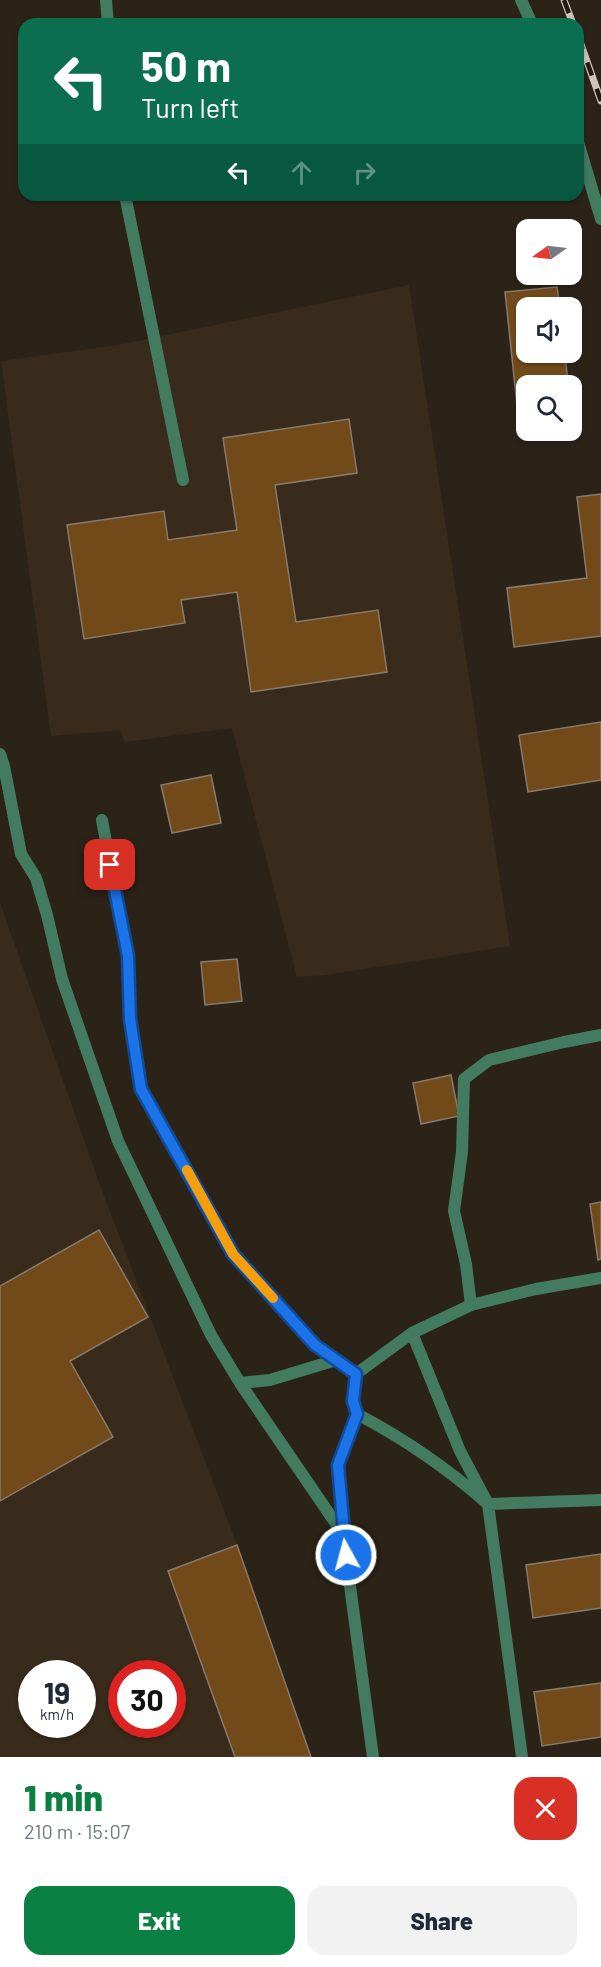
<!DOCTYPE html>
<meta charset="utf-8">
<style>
body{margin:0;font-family:Barlow,sans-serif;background:#f2f2f3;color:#1f2937;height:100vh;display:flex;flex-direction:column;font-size:22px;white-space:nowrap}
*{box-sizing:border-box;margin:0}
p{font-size:20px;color:#747a83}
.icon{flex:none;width:33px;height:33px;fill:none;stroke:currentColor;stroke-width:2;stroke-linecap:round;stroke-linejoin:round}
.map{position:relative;height:1757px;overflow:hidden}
.panel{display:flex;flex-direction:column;background:#fff;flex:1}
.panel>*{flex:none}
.hud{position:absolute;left:18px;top:18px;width:566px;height:183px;border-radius:18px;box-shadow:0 2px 4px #0004;background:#0b6e4f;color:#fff;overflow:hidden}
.needle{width:39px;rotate:256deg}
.controls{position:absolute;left:516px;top:219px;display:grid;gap:12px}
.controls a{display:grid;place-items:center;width:66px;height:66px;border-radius:12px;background:#fff;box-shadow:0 2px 4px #0004;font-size:30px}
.speed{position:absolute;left:18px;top:1660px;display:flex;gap:12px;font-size:30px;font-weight:700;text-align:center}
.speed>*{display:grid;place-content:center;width:78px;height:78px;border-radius:50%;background:#fff;box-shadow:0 2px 4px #0004;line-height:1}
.speed small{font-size:15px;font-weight:400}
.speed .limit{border:9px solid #d22;background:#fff;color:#111}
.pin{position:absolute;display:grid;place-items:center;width:51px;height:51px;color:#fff;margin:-26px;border-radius:12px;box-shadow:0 3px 9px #0006}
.me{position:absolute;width:66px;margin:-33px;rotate:353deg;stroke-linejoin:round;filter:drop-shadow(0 0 4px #0008)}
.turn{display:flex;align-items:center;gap:21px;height:126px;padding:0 24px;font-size:27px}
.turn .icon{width:78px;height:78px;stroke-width:2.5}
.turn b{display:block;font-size:42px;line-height:51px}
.lanes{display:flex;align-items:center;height:57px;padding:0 24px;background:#0003;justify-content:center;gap:30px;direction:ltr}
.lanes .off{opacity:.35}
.round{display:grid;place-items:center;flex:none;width:63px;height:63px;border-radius:18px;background:#f2f2f3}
.head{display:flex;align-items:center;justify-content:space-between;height:102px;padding:0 24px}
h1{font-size:36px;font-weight:800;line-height:45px;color:#0b8043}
.primary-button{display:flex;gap:12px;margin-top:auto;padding:12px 24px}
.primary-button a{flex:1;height:69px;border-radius:18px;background:#0b8043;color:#fff;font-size:24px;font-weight:800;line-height:69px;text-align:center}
.primary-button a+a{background:#f2f2f3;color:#1f2937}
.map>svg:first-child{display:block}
.built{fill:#392b1b;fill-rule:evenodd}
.building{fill:#724a19;stroke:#867a6d;stroke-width:1.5}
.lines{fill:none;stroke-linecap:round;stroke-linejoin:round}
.service{stroke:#437b60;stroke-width:12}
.minor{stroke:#437b60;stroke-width:12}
.tertiary{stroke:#437b60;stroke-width:12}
.rail-casing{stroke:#ccc5be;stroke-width:7}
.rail{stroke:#23190f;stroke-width:4.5;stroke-dasharray:14;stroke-linecap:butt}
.route-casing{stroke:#114b97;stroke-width:15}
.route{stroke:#1a73e8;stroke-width:10}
.slow{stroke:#f59e0b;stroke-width:10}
</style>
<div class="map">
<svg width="601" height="1757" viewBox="0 0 601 1757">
<rect width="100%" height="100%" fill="#2c2318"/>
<!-- built -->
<path class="built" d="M409,285L510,946L326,975L297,977L232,728L125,742L120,730L51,736L1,361L118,345Z
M0,903L100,1185L237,1545L311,1757H0ZM32,1674H82V1725H32ZM122,1674H172V1725H122Z"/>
<!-- building -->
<path class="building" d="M557,287L560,308H526V352H565L568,386H526V423L519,424L505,292Z
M349,419L357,473L275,485L296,622L378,610L387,672L251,692L237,592L181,600L185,623L84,639L67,525L164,511L168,540L237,530L223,438Z
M601,494V636L514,647L507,588L587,578L577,497Z
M601,722V780L528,792L519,735Z
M211,775L221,823L172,833L161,785Z
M237,959L242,1001L205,1005L201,962Z
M451,1075L459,1116L421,1124L413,1083Z
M601,1202V1259L598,1260L590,1204Z
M99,1230L148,1317L70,1361L113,1437L0,1501V1286Z
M237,1545L311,1757H235L168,1571Z
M601,1554V1608L533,1618L526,1565Z
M601,1683V1737L542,1746L534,1692Z"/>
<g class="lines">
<!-- service -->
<path class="service" d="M0,754L4,766L21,854L36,878L47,915L62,979L118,1141L211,1335L240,1383L270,1380L336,1360
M102,820L127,956L130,1019L141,1089L233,1254L315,1345L356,1374
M240,1383L343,1534"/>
<!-- minor -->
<path class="minor" d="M106,0L108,24
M125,195L183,480
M471,1305L466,1264L454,1211L462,1152L464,1079L489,1060L564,1042L601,1035
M412,1333L356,1374L353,1401L357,1414C405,1439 448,1469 488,1504L601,1500
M357,1414L338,1465L343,1534L373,1757
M522,1757L488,1504L460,1451L412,1333L471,1305L536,1289L601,1278"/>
<!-- tertiary -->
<path class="tertiary" d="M521,0L532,24
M578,142L601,219"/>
<!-- rail casing -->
<g class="rail-casing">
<path id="rail" d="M564,0L573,24
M578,36L601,101"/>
</g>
<!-- rail -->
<use href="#rail" class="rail"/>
</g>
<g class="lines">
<!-- route casing -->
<g class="route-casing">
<path id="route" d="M110,865L128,956L130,1019L141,1089L233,1254L315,1345L356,1374L353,1401L357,1414L338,1465L346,1555"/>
</g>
<!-- route -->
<use href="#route" class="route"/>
<!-- slow -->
<path class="slow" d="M187,1170L233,1254L273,1298"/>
</g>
</svg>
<div class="controls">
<a><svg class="needle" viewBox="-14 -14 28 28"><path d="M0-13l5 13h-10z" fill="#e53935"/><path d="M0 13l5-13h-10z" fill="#747a83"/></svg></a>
<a><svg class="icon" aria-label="sound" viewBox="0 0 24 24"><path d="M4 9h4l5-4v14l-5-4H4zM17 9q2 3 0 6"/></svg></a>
<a><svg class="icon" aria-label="search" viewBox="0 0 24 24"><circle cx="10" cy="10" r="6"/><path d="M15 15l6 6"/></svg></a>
</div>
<div class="speed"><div>19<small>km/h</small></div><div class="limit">30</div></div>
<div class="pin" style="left:110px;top:865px;background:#d93025"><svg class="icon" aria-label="arrive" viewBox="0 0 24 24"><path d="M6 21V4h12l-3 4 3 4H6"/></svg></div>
<svg class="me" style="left:346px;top:1555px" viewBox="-20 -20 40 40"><circle r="17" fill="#1a73e8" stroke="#fff" stroke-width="3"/><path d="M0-11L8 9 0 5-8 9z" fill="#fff"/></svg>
<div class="hud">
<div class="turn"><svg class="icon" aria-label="left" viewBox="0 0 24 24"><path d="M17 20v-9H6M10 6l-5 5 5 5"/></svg><div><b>50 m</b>Turn left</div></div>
<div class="lanes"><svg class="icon" aria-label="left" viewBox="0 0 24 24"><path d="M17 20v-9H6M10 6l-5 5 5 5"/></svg><svg class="icon off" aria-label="ahead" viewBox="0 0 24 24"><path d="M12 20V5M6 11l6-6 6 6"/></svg><svg class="icon off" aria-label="right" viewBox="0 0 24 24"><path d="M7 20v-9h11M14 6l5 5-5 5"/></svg></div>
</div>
</div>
<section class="panel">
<div class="head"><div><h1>1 min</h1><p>210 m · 15:07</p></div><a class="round" style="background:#d93025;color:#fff"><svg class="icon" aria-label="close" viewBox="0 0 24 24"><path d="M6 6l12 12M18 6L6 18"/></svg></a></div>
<div class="primary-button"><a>Exit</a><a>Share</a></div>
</section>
